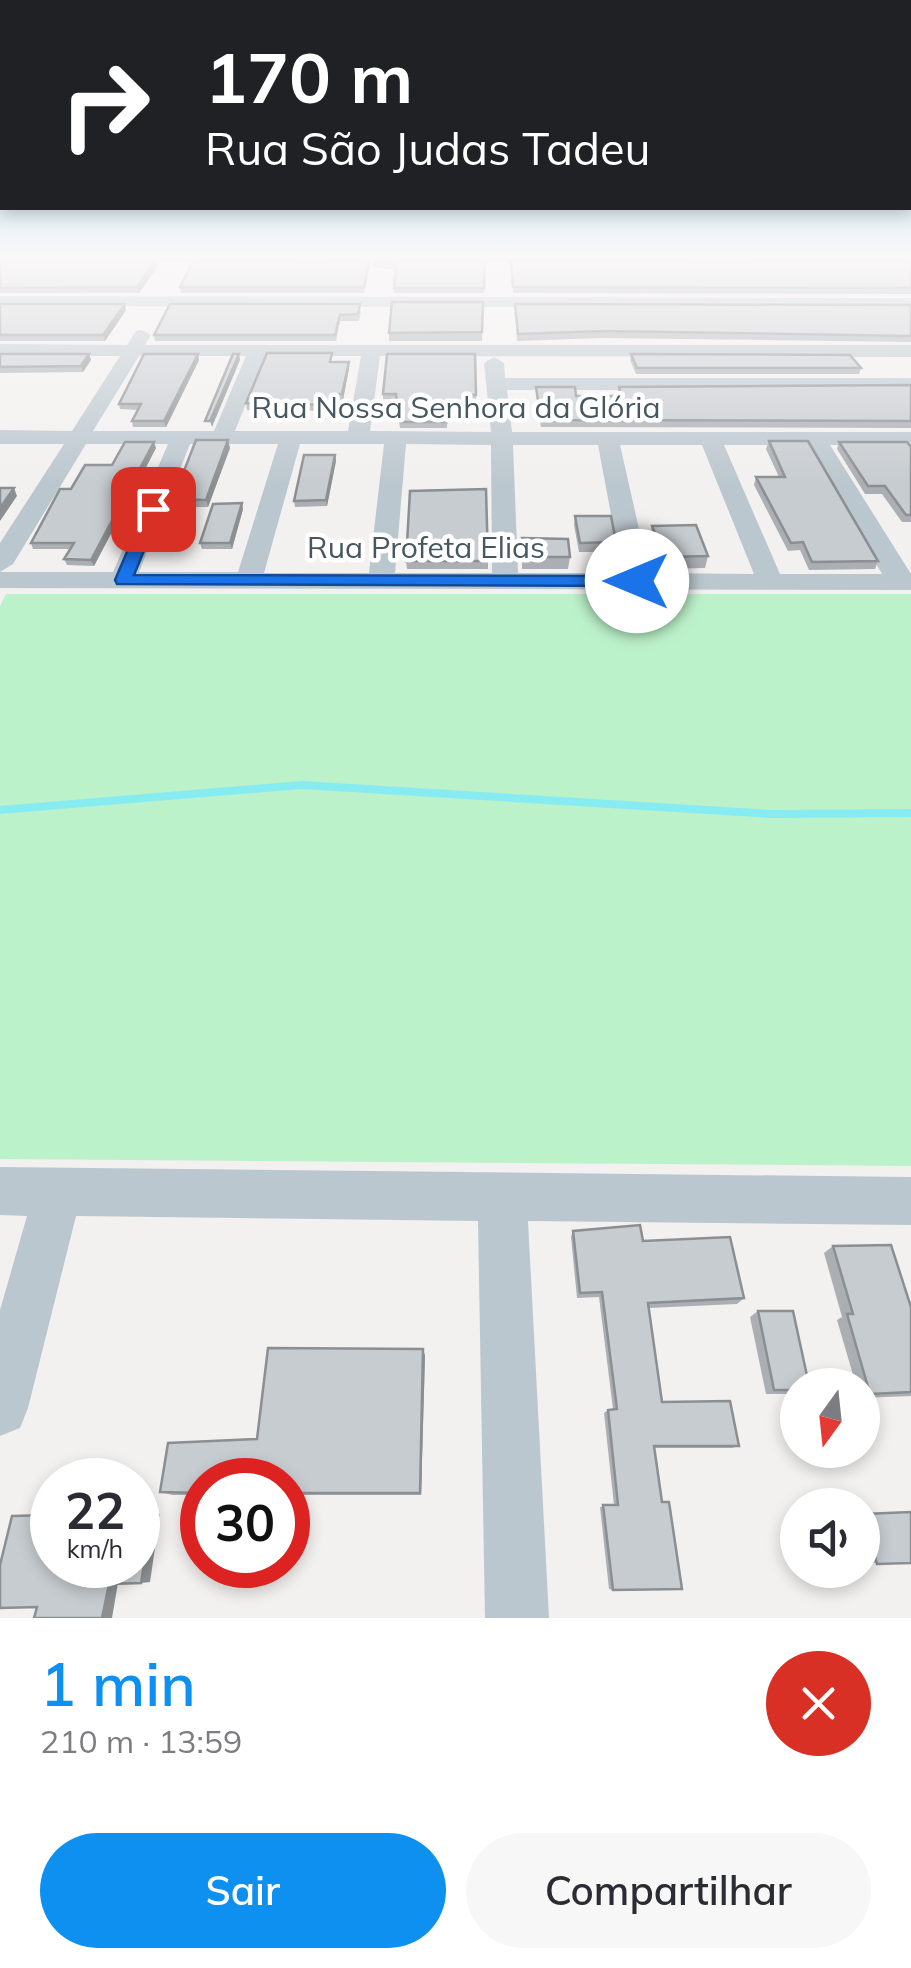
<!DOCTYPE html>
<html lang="pt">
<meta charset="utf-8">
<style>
body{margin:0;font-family:Mulish,sans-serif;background:#f7f7f7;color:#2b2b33;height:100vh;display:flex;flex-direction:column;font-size:38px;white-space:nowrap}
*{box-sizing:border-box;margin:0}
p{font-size:32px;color:#7c7c81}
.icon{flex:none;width:55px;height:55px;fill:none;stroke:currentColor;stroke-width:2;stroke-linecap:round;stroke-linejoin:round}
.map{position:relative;height:1618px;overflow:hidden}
.sheet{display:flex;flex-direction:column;background:#fff;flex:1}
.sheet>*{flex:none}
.banner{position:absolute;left:0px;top:0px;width:912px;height:210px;box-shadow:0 5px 15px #0003;background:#202124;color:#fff;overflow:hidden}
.needle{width:65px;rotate:195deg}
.tools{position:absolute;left:780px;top:1368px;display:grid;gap:20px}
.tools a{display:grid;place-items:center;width:100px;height:100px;border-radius:50%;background:#fff;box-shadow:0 5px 15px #0003;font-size:50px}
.speed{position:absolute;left:30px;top:1458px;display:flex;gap:20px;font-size:50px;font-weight:700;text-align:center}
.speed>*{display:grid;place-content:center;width:130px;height:130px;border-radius:50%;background:#fff;box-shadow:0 5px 15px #0003;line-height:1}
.speed small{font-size:25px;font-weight:400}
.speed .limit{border:15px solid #d22;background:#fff;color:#111}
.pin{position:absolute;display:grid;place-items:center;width:85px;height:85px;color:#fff;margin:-42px;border-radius:20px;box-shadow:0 5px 15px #0006}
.me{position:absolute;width:110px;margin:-55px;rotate:270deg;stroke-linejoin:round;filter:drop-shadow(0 0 8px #0008)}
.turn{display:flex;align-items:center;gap:35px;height:210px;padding:0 40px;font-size:45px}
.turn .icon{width:130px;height:130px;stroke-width:2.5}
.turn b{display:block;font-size:70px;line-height:85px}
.round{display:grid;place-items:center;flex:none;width:105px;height:105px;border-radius:52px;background:#f7f7f7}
.overview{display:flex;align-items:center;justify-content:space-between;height:170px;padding:0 40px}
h1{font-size:60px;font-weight:600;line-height:75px;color:#0d90f0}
.action{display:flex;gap:20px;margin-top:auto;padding:20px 40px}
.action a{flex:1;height:115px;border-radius:60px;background:#0d90f0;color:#fff;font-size:40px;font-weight:600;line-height:115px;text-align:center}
.action a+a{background:#f7f7f7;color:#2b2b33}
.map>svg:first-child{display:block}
.green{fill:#bcf2ca}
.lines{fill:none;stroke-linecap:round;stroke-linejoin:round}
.stream{stroke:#87ebf2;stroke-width:8}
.minor{fill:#bbc7ce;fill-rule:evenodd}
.wall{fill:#abafb3}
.shaded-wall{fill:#8b8f92}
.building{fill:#c7ccd0;stroke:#8b8f92;stroke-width:2.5}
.route{fill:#1a73e8;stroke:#114b97;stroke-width:2.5}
.labels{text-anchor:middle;stroke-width:9;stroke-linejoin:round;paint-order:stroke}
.far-street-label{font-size:30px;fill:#47575f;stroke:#fff}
</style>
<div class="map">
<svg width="911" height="1618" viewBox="0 0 911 1618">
<rect width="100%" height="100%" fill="#f3f0f0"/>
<!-- green -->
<path class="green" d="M6,594H911V1166L0,1159V606Z"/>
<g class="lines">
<!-- stream -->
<path class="stream" d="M0,810L302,785L771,814L911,813"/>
<!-- minor -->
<path class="minor" d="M79,257H911V263L86,262Z
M0,296L911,298V308L0,306Z
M142,330L151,335L145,345H911V357L380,356L370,431L491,432L484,363L494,357L504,363L505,378H911V390H507L512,432H911V446L830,445L911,574V590L0,588V572H113L168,444H86L13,564L0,572V543L64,444H0V430L72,431L120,356H0V344L127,345L136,331ZM139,356H246L214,431H93ZM265,356H361L348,431H235ZM190,444H278L238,572H139ZM300,444H384L369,573H264ZM406,444L491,445L492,573H395ZM513,445H598L622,573H518ZM620,445H702L754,574L649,573ZM724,445H808L882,574H780Z
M0,1167L911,1177V1225L528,1221L549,1618H485L478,1221L76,1216L28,1408L20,1428L0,1436V1310L27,1216L0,1215Z"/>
</g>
<!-- wall -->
<path class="wall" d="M0,257L84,260H156L158,266L139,293H0Z
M511,260L911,261V294L513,293Z
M373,261H485L484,293H394L396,270L373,266Z
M370,266L364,293H181L180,287Z
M483,302L482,341H389V333Z
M0,304L126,310L105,341H0Z
M515,304L911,305V342L603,338L517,341Z
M361,311L359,321H340L336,341H155L154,335Z
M0,354H89L91,360L83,372L0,373Z
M475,354L476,401H472V408H448L447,428H400L396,399H383V394Z
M631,354L861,368L859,374H636L630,360Z
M199,360L166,427H133L132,421L138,410L120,409L119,404Z
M332,362H349V368L343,400H338L336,411L247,410L246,403Z
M911,385V428L541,427L536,394V387L576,396H618L619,387Z
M769,441L878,561L875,569L809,570L800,550L788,551L754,485L756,477H779L766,449Z
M839,442L911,447V522H902L882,494H865L837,449Z
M156,448L94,566L67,565L64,559L70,549H33L31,543L71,489L112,465Z
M230,448L208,507H175L173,499Z
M335,455L336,461L327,506L295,507L294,501Z
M243,509L232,549H202L200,543Z
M575,516L616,542L614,552H579L574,525Z
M652,526L708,556L705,568L662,569L650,538Z
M522,538L570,557L568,569H522Z
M406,561H488V569H407Z
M573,1231L643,1241L744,1298L737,1304L649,1308L662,1402L739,1446L732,1448H654L613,1590L609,1589L600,1507L614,1505L604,1413L608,1410L613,1409L599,1297L577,1298L571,1237Z
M833,1246L911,1307V1396L862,1398V1385H856L837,1320L842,1317L824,1253Z
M758,1311L798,1385V1394H766L750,1317Z
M423,1349L425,1356L421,1495H288V1480H202V1495H172L160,1492Z
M911,1512V1563H867L862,1548V1514Z"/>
<!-- shaded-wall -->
<path class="shaded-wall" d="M156,260L158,266L139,293L137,287Z
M125,304L126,310L105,341L103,335Z
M89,354L91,360L83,372L81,366Z
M198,354L199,360L166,427L164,421Z
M239,354L240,360L212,427L210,421Z
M349,362V368L343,400L342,394Z
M228,440L230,448L208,507L206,500Z
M154,442L156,448L94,566L91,560Z
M335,455L336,461L327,506L326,500Z
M14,488L17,496L0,521V508Z
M242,503L243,509L232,549L230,543Z
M423,1349L425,1356L421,1495L420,1493Z
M152,1513L160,1514L150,1582L141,1583Z
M118,1583L112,1618H102L109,1584Z"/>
<!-- building -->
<path class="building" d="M0,257H79L84,260H156L137,287L0,288Z
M194,260L369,261L364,287H180Z
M511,260L911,261V288L513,287Z
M373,261H485L484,288H394L396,265Z
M392,302H483L482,332L389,333Z
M0,304H125L103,335H0Z
M170,304H360L358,314L340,315L335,335H154Z
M515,304L911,305V336L604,331L518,334Z
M267,353H332L330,362H349L342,394H338L335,405L246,403Z
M0,354H89L81,366L0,367Z
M144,354H198L164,421H132L141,404H119Z
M233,354H239L210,421H205Z
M387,354H475L476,395H471L472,402L448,403L447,422H400L396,394H383Z
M631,354L850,355L861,368H637Z
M911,385V421L541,420L536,387H575L576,396H621L619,387Z
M196,440H228L206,500L173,499Z
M769,441H808L878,561L812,562L803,542L791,543L756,477H785Z
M125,442H154L91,560L64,559L74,543H31L60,489H71L85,465H112Z
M839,442H907L911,447V515H906L885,486H868Z
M304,455H335L326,500L294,501Z
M0,488H14L0,508Z
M486,489L488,561H406L410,491Z
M242,503L230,543H200L213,504Z
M575,516H611L616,542L580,543Z
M696,525L708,556L665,557L652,526Z
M522,538L568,539L570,557H522Z
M640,1225L643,1241L730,1237L744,1298L648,1303L662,1402L730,1401L739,1446H654L662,1502H669L682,1589L613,1590L603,1505H618L608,1410L617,1409L602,1292L580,1293L573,1231Z
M891,1245L911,1307V1392L870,1394L847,1314H853L833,1246Z
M758,1311H793L809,1385H798V1390H774Z
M268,1348L423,1349L420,1493H288V1480H202V1493L160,1492L168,1443L257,1439Z
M911,1512V1563L877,1564L864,1514Z
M152,1513L141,1583L109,1584L102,1618H34L37,1607L0,1608V1565L12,1516L52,1515V1565H138V1514Z"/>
<!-- sky -->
<linearGradient id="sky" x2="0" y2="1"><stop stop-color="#81caec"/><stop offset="0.53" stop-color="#faf8f8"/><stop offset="1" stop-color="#faf8f8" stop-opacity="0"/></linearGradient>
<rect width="911" height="484" fill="url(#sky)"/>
<!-- route -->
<path class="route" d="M147,505L161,509L134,575L637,576L646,581L637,586L117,584L115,580Z"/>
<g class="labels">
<!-- far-street labels -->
<g class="far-street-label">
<text x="456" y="418">Rua Nossa Senhora da Glória</text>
<text x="426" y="558">Rua Profeta Elias</text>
</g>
</g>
</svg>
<div class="tools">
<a><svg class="needle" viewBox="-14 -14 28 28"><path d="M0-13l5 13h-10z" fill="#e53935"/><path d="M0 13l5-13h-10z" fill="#7c7c81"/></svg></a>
<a><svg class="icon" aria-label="sound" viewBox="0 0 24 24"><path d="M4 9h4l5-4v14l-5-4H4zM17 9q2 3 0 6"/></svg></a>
</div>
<div class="speed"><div>22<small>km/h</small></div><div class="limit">30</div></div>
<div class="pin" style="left:153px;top:509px;background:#d93025"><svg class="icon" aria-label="arrive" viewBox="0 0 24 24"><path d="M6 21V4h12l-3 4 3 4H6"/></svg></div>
<svg class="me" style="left:637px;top:581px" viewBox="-20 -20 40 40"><circle r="19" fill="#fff"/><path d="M0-13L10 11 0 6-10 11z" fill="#1a73e8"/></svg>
<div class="banner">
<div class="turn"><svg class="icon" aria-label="right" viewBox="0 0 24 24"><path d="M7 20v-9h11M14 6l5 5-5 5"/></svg><div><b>170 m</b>Rua São Judas Tadeu</div></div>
</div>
</div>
<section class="sheet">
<div class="overview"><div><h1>1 min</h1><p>210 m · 13:59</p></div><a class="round" style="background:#d93025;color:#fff"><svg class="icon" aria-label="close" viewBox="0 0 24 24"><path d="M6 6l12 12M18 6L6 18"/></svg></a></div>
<div class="action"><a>Sair</a><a>Compartilhar</a></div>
</section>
